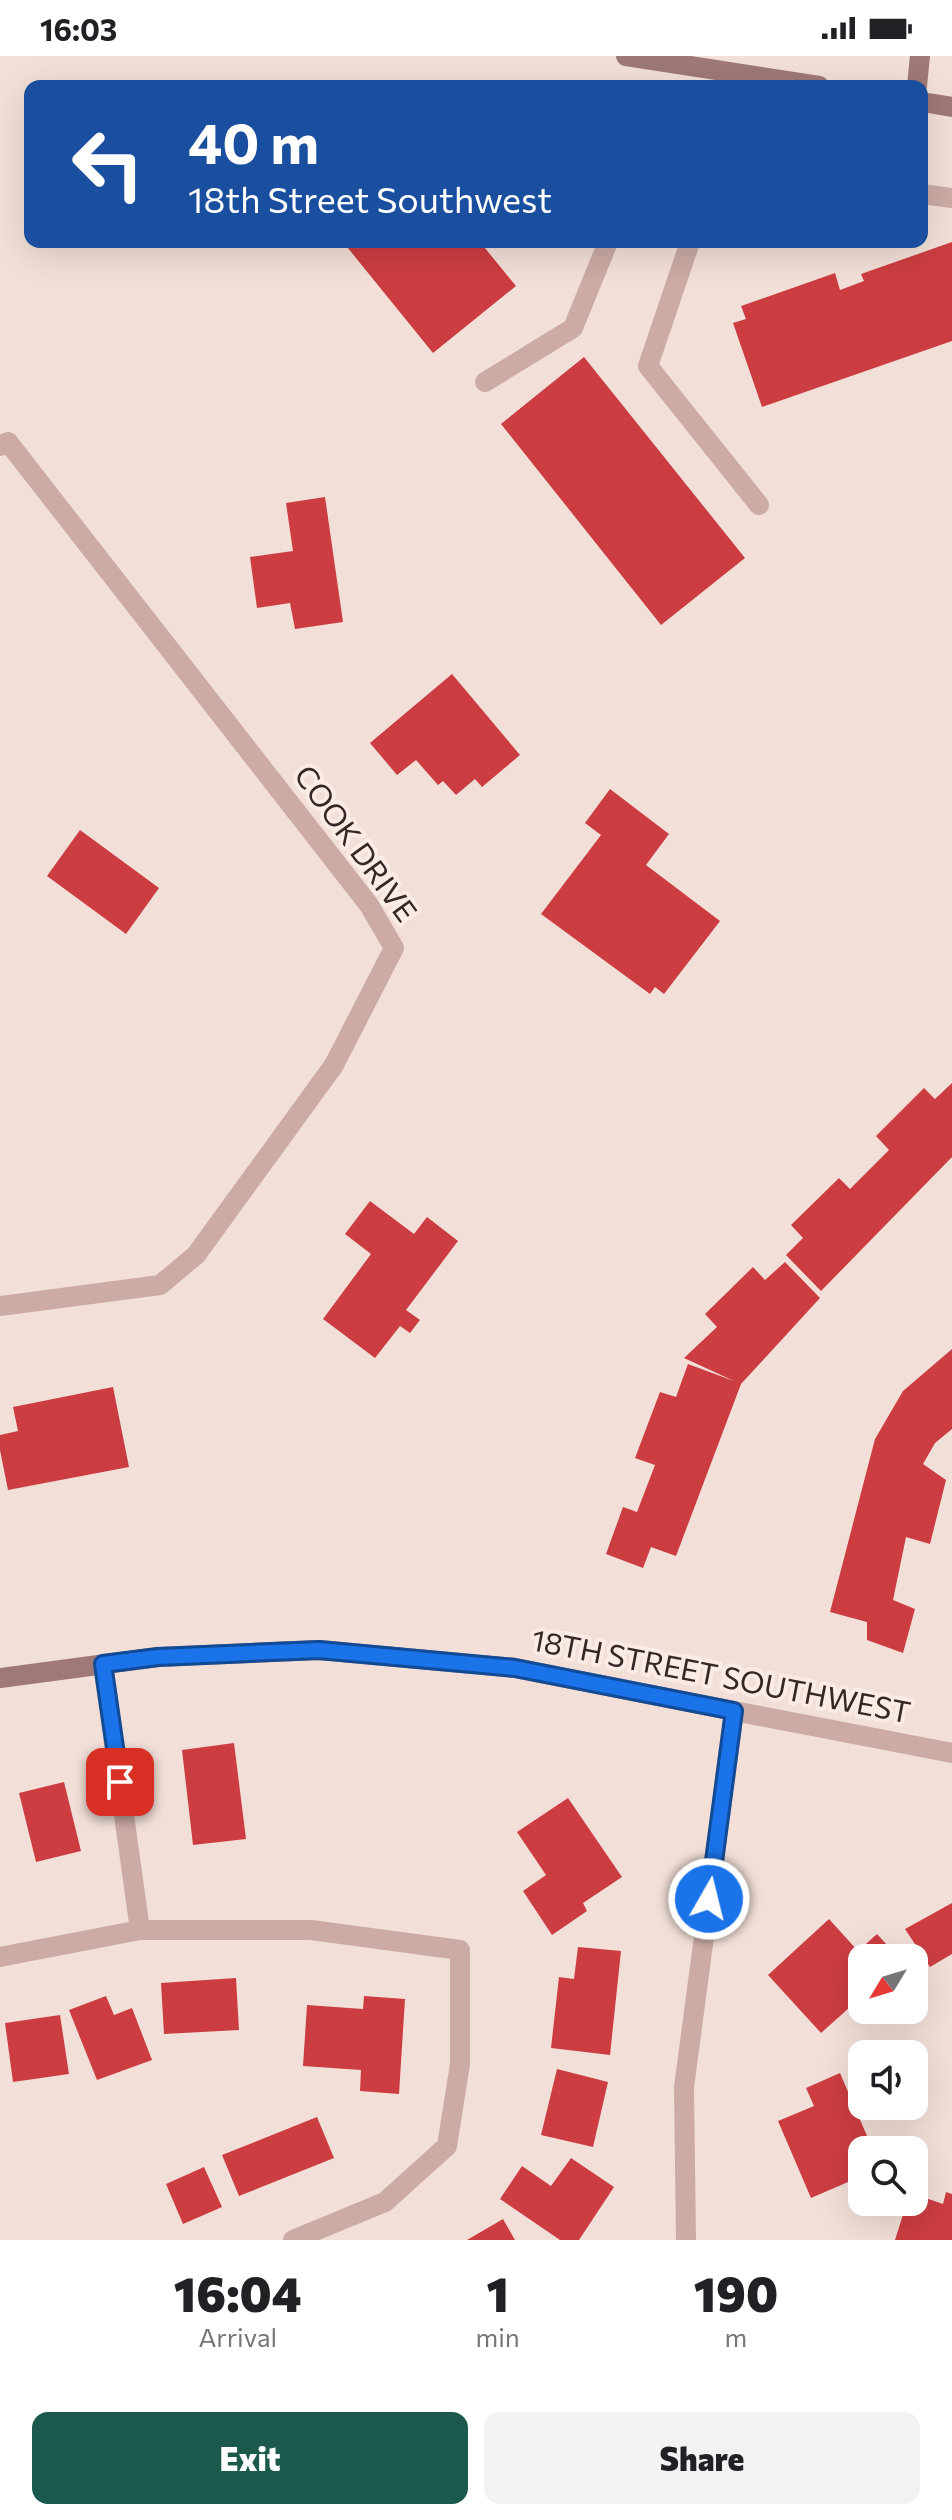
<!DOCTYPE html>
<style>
body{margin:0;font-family:Commissioner,sans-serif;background:#f2f2f2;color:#202124;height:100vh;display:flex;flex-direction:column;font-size:30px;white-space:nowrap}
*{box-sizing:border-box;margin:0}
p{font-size:26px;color:#757577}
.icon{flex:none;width:44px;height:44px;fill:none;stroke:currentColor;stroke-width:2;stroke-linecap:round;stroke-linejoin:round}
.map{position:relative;height:2184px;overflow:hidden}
.side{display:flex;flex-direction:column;background:#fff;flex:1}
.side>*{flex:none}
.top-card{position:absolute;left:24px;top:24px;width:904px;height:168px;border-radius:16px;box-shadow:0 8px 32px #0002;background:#1a4fa0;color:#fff;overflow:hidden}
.needle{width:52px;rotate:232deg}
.controls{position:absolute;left:848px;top:1888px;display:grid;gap:16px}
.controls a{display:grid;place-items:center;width:80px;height:80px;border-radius:16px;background:#fff;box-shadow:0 8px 32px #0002;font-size:40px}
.pin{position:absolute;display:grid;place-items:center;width:68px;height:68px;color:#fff;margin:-34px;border-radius:16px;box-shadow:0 4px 12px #0006}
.me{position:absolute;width:88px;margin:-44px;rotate:8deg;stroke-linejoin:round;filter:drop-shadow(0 0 6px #0008)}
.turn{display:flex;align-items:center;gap:28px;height:168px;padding:0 32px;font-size:36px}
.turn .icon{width:104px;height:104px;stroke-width:2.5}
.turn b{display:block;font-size:56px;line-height:68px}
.eta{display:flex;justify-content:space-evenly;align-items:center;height:136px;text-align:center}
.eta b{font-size:48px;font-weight:800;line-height:56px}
.button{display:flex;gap:16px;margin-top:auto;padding:16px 32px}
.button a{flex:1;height:92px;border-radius:16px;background:#1a594c;color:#fff;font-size:32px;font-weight:800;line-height:92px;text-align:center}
.button a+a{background:#f2f2f2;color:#202124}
.status{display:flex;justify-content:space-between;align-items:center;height:56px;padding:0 40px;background:#fff;direction:ltr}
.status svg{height:22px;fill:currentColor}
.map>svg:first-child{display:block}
.building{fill:#cc3d41}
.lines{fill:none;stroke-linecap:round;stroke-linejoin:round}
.lane{stroke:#cbaba4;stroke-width:20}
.street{stroke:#cbaba4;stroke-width:20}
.secondary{stroke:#9e7975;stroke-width:20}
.route-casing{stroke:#114b97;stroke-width:20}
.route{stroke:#1a73e8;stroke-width:14}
.labels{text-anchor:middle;stroke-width:8;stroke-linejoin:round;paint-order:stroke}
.street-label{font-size:30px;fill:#362726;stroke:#faebe5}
</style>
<div class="status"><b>16:03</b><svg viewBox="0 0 49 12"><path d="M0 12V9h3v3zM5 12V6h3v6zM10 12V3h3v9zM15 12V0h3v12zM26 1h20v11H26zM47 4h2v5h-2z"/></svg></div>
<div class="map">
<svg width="952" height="2184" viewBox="0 0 952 2184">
<rect width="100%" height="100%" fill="#f2dfd8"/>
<!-- building -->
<path class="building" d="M343,186H480L516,230L433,297Z
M952,186V285L762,351L733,267L746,263L741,250L835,217L840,234L864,225L861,218Z
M584,301L745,502L661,569L501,368Z
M325,441L343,566L295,573L290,547L257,552L250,501L293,495L286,447Z
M452,618L520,699L482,731L475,723L456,739L443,725L438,729L416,704L397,719L370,687Z
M610,733L669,778L646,809L720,865L664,938L655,931L650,938L541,858L601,779L585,767Z
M80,774L159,832L126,878L47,820Z
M952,1027V1101L821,1235L786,1199L803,1182L791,1169L839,1122L850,1133L889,1094L876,1080L924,1032L935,1043Z
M370,1145L414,1178L427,1161L458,1185L406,1254L420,1264L410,1277L400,1270L375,1302L323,1263L371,1198L345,1178Z
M785,1206L820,1242L741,1328L676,1500L651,1491L643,1512L606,1498L623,1451L637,1456L655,1409L635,1402L660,1336L676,1341L688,1308L734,1325L684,1302L717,1271L705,1258L753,1211L765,1224Z
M952,1293V1373L935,1387L923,1408L946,1424L930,1488L906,1481L893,1544L915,1553L903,1597L867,1584V1566L830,1556L875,1383L903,1335Z
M113,1331L129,1411L8,1434L0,1394V1379L18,1375L13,1351Z
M234,1687L246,1783L193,1789L182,1694Z
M64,1726L81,1795L36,1806L19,1737Z
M568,1742L622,1821L583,1847L587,1855L552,1879L523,1835L546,1819L517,1776Z
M952,1847V1898L930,1911L905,1873Z
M829,1863L858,1895L877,1878L899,1902H862V1946L859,1943L821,1977L768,1919Z
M578,1891L621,1895L610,1999L551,1992L559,1921L574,1923Z
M236,1922L239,1974L164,1978L161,1927Z
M106,1940L114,1959L132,1952L152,2004L97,2024L69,1954Z
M364,1940L405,1943L399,2038L360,2035L361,2014L303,2010L307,1949L363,1953Z
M60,1959L69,2018L13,2026L5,1967Z
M557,2013L608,2026L593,2091L541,2079Z
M840,2017L873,2094H862V2120L811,2142L778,2065L814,2050L806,2032Z
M317,2061L334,2102L239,2140L222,2099Z
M571,2102L614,2131L579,2184H560L500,2143L522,2110L551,2130Z
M204,2111L222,2151L183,2168L166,2128Z
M946,2136L952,2138V2184H895L907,2146H914V2138L943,2148Z
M503,2163L515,2184H467Z"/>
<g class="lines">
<!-- lane -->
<path class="lane" d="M690,186L648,310L759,449
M485,326L573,272L608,186
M686,2184L684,2031L734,1655"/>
<!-- street -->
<path class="street" d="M922,138L952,142
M0,390L8,386L369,849L394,892L334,1009L196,1199L160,1229L0,1250
M103,1608L140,1874
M734,1655L952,1697
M0,1901L140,1874H311L460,1894V2008L447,2090L385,2146L293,2184"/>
<!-- secondary -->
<path class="secondary" d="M626,0L819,30
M917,30L920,0
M922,46L952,51
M0,1622L158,1601L319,1594L515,1612L734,1655"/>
</g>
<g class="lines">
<!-- route casing -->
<g class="route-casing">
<path id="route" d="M120,1726L103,1608L158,1601L319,1594L515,1612L734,1655L709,1843"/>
</g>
<!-- route -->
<use href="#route" class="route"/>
</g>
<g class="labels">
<!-- street labels -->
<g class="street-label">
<text transform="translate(355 788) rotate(54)" y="10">COOK DRIVE</text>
<text transform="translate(721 1621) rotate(11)" y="10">18TH STREET SOUTHWEST</text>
</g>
</g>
</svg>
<div class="controls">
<a><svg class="needle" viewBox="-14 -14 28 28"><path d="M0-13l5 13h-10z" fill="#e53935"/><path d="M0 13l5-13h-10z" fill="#757577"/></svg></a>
<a><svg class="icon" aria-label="sound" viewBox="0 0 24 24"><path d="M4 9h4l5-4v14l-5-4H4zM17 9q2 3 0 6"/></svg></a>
<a><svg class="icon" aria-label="search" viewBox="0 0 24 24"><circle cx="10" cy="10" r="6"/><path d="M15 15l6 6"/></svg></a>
</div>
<div class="pin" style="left:120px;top:1726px;background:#d93025"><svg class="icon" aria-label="arrive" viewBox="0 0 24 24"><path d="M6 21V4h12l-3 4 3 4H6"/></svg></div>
<svg class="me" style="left:709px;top:1843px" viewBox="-20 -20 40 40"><circle r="17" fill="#1a73e8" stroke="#fff" stroke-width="3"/><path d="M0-11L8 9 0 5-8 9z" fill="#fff"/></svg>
<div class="top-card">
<div class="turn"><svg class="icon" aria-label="left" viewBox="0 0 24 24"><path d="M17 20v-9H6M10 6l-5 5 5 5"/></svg><div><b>40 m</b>18th Street Southwest</div></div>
</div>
</div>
<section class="side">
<div class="eta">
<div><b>16:04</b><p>Arrival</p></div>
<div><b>1</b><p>min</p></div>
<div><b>190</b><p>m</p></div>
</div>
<div class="button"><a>Exit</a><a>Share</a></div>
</section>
